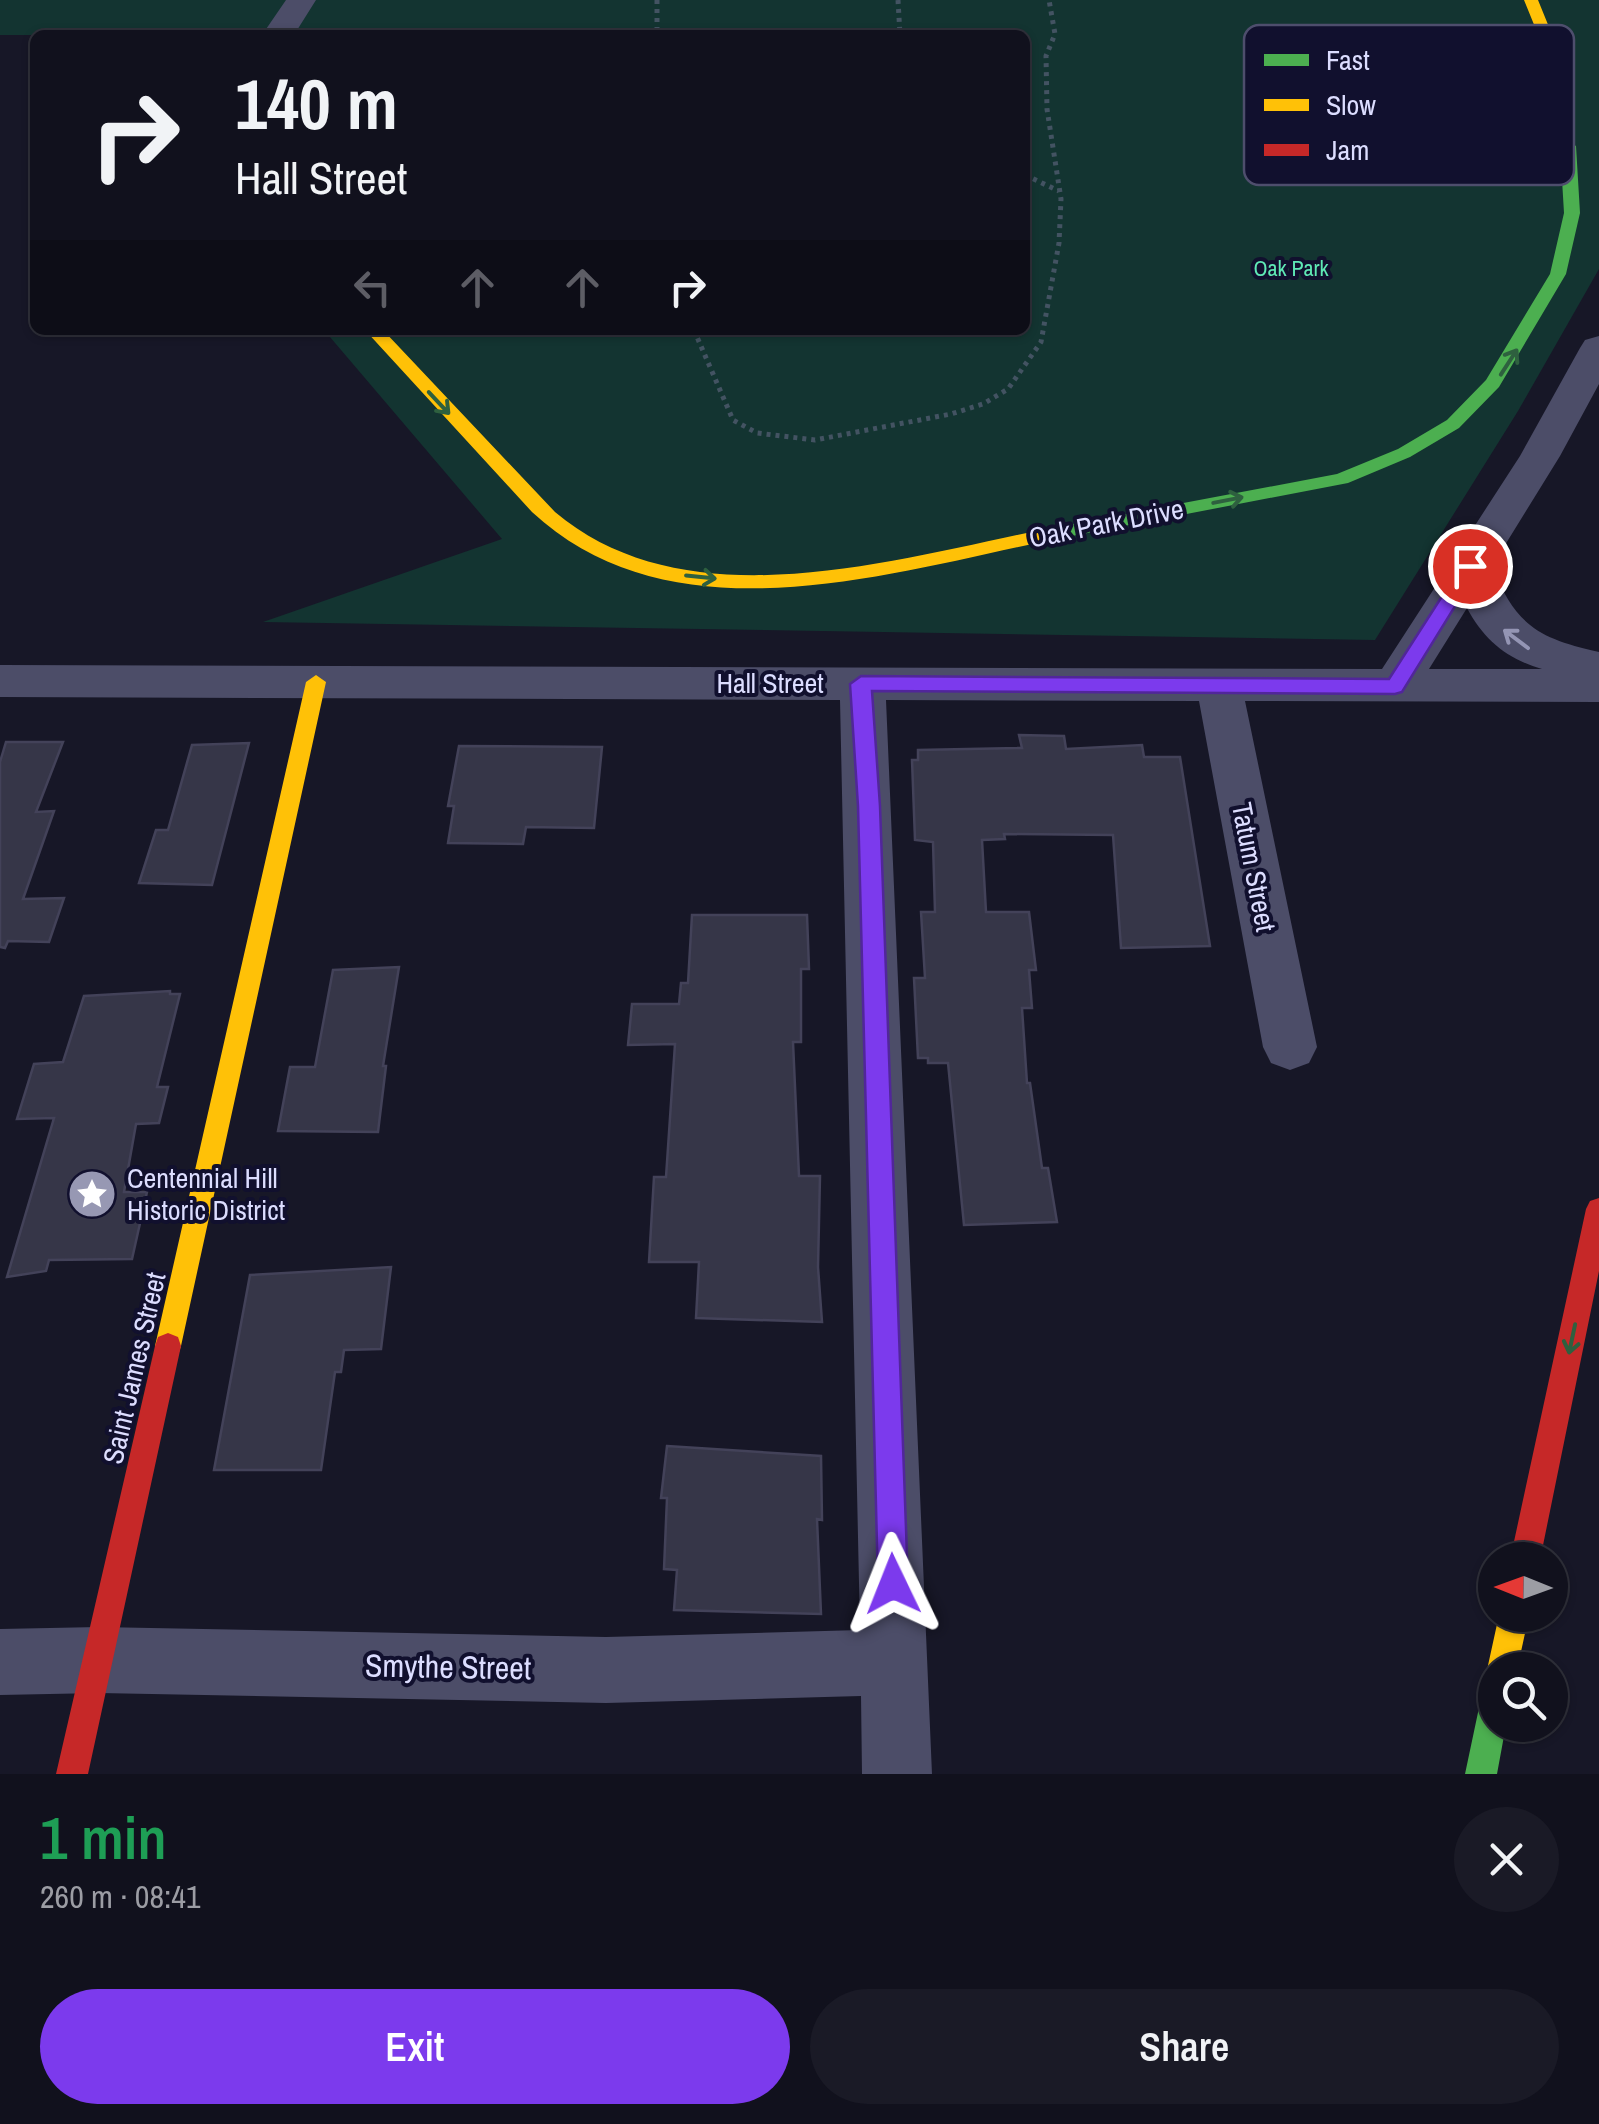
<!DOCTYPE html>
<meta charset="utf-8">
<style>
body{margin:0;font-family:"Archivo Narrow",sans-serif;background:#1a1a26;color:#f1f3f6;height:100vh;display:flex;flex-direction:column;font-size:38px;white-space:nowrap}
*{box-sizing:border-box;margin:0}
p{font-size:32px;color:#9c9da4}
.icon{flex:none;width:55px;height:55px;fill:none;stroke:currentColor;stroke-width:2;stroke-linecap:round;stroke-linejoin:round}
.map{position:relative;height:1774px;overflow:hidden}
.panel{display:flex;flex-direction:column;background:#11111d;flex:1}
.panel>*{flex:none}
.hud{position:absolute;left:30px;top:30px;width:1000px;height:305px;border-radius:15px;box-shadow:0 2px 8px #0004,0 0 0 2px #30313b;background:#11111d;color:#f1f3f6;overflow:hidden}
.needle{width:65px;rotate:271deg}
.buttons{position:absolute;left:1478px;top:1542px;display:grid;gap:20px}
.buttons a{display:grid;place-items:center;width:90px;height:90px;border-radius:50%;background:#11111d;box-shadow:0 2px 8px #0004,0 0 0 2px #30313b;font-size:50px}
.pin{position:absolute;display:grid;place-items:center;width:85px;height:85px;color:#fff;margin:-42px;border:5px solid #fff;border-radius:50%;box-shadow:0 2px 10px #0007}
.me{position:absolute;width:110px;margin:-55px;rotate:358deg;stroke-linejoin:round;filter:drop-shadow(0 0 8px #0008)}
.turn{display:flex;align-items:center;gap:35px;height:210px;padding:0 40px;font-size:45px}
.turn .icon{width:130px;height:130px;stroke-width:2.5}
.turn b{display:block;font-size:70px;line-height:85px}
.lanes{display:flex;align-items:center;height:95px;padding:0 40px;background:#0003;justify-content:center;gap:50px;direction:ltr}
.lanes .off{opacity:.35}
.round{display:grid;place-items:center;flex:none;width:105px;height:105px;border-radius:52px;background:#1a1a26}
.headline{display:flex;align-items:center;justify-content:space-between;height:170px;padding:0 40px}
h1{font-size:60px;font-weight:600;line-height:75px;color:#1e9e55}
.cta{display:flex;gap:20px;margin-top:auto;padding:20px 40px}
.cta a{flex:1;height:115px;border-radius:60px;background:#7c3aed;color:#fff;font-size:40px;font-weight:600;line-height:115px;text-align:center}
.cta a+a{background:#1a1a26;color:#f1f3f6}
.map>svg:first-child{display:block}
.green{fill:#133431}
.building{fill:#363648;stroke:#434259;stroke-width:2.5}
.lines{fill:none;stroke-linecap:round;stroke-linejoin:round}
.path{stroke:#435362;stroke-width:5;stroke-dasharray:4 5;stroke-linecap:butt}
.street{fill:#4c4d68;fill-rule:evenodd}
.fast{fill:#4caf50;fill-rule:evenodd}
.slow{fill:#ffc107;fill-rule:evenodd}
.jam{fill:#c62828;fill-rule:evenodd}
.oneway{stroke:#2e603f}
.oneway2{stroke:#9495b4}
.route{fill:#7c3aed;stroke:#51269a;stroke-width:2.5}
.labels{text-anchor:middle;stroke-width:8;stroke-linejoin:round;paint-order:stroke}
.far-park-label{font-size:22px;fill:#5fe9b5;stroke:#11102e}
.street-label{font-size:28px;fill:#dcddff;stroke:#11102e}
.poi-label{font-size:28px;fill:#dcddff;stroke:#11102e;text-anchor:start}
.near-street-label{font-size:32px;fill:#dcddff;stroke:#11102e}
.key{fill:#11102e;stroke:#4e4e6d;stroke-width:2.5}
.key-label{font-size:28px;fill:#dcddff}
</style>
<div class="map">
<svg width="1599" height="1774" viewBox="0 0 1599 1774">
<rect width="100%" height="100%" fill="#171727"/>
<!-- green -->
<path class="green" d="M0,0H1599V269L1518,411L1375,640L263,622L502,539L324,330H1025V35H0Z"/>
<!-- building -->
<path class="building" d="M1019,735L1064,736L1066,749L1142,745L1144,757H1180L1210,946L1121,948L1113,835L1004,834L1005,839L982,840L986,912H1029L1036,970H1029L1032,1008H1022L1027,1083H1030L1042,1168H1048L1057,1222L964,1225L948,1063H928V1058H918L914,978H925L921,912H935L933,842L915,840L912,760H918V750L1022,748Z
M6,742H63L36,812L54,811L23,899L64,898L49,942L8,941L5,948L0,947V762Z
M249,743L212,885L139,883L156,830H168L192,745Z
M459,746L602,747L594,828L526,827L523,844L448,843L454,806H448Z
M692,915H807L809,969H801V1042H793L799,1176H820L818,1267L822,1322L696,1318L699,1262H649L654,1177H666L675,1044L628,1045L632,1004H679L681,983H688Z
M399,967L383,1066H386L378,1132L278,1131L290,1067H315L333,970Z
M170,991V994H180L157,1087H168L159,1123L136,1124L124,1192H147L132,1259L49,1260L46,1271L7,1277L54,1118L17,1119L34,1064L63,1062L84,996Z
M391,1267L381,1349L344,1350L341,1372H335L321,1470H214L250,1275Z
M667,1446L821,1456L822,1520L817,1519L821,1614L674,1610L677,1570L664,1569L667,1498H661Z"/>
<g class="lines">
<!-- path -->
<path class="path" d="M657,0V35
M898,0L900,35
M1025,175L1059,191
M694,330L733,420L757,433L815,440L951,414L983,404L1008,389L1041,342L1059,243L1061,199L1047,109L1046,56L1055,34L1049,0"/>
<!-- street -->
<path class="street" d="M286,0H316L294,35H262Z
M1599,336V384L1560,456L1492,566C1516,626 1538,638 1599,652V702L1245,701L1317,1047L1309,1063L1290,1070L1271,1063L1263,1047L1199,701L886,700L932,1774H862L861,1696L606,1703L99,1693L0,1695V1629L99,1627L606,1637L860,1630L840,700L0,697V665L1382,669L1520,456L1580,348L1585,340ZM1467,608C1484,640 1507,659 1542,669H1429Z"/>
<!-- fast -->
<path class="fast" d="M1568,141L1576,146L1580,213L1566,274L1499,387L1459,428L1410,457L1348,483L1051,540L1044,539V529L1051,528L1337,474L1398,449L1447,420L1486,380L1550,274L1564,213L1560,146Z
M1495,1688V1725H1506L1497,1774H1465L1480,1703L1484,1692Z"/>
<!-- slow -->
<path class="slow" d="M1524,0H1538L1562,59L1573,149L1560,146L1548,59Z
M365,330H383L555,512C689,625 898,558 1051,528L1061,534L1051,540C886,574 672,642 532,512Z
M316,675L326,682L181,1346L178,1355L168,1359L158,1355L155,1346L306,682Z
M1499,1615H1529L1517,1670H1495V1682L1487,1670Z"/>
<!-- jam -->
<path class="jam" d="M1599,1198V1271L1540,1560H1510L1586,1209L1590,1201Z
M168,1333L178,1337L181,1346L88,1774H56L155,1346L158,1337Z"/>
</g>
<!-- one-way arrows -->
<defs><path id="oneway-shaft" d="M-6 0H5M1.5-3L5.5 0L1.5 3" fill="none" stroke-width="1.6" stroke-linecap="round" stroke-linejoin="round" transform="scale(2.5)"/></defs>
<g class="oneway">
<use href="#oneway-shaft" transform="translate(1509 362) rotate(-57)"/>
<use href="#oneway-shaft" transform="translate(439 403) rotate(47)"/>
<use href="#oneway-shaft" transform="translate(1228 500) rotate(-11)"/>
<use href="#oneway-shaft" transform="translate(701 577) rotate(6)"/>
<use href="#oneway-shaft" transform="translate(1572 1339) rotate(102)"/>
</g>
<use class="oneway2" href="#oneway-shaft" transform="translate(1516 639) rotate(-143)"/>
<!-- route -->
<path class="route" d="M1470,560L1480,566L1402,692L1395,694L872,691L880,806L908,1584L904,1594L893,1599L883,1594L878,1584L858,806L850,684L861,676L1389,679L1464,562Z"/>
<!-- icons -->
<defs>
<g id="sight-disc" transform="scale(2.5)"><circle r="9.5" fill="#9798b3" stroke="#11102e"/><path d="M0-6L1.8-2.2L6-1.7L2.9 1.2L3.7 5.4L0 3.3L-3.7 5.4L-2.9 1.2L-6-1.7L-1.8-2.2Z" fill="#fff"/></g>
</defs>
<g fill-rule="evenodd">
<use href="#sight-disc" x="92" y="1194"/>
</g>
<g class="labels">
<!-- far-park labels -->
<g class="far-park-label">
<text x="1291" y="276">Oak Park</text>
</g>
<!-- street labels -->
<g class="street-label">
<text transform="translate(1106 523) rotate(-11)" y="10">Oak Park Drive</text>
<text x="770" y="693">Hall Street</text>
<text transform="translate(1254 867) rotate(79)" y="10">Tatum Street</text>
<text transform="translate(134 1368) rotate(-77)" y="10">Saint James Street</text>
</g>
<!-- poi labels -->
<g class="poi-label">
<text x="127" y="1188">Centennial Hill<tspan x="127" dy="32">Historic District</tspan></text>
</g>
<!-- near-street labels -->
<g class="near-street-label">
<text transform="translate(448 1667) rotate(1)" y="11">Smythe Street</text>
</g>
</g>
<!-- legend -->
<rect x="1244" y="25" width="330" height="160" rx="15" class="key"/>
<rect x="1264" y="54" width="45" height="12" fill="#4caf50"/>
<rect x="1264" y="99" width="45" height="12" fill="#ffc107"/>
<rect x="1264" y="144" width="45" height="12" fill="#c62828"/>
<g class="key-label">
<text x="1326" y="70">Fast</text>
<text x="1326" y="115">Slow</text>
<text x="1326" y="160">Jam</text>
</g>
</svg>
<div class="buttons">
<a><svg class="needle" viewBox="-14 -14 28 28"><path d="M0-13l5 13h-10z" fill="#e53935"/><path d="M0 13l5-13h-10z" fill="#9c9da4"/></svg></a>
<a><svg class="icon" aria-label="search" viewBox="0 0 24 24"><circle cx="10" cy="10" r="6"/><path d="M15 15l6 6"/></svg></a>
</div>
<div class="pin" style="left:1470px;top:566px;background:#d93025"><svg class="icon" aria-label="arrive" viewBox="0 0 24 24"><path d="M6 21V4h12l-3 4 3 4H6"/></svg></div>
<svg class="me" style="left:893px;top:1584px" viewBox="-20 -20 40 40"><path d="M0-17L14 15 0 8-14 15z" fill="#7c3aed" stroke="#fff" stroke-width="4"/></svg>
<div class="hud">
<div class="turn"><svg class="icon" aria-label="right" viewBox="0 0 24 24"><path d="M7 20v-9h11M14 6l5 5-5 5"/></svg><div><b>140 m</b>Hall Street</div></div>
<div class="lanes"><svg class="icon off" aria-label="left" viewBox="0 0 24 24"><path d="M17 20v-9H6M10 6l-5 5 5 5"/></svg><svg class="icon off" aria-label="ahead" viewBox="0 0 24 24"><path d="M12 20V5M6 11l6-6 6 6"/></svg><svg class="icon off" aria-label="ahead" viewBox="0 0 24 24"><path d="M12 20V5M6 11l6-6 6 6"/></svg><svg class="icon" aria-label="right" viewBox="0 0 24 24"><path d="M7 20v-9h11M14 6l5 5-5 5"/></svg></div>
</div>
</div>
<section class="panel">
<div class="headline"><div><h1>1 min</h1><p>260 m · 08:41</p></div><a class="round"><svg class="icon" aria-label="close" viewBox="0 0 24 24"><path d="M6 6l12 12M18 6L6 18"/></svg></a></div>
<div class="cta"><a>Exit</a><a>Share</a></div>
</section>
